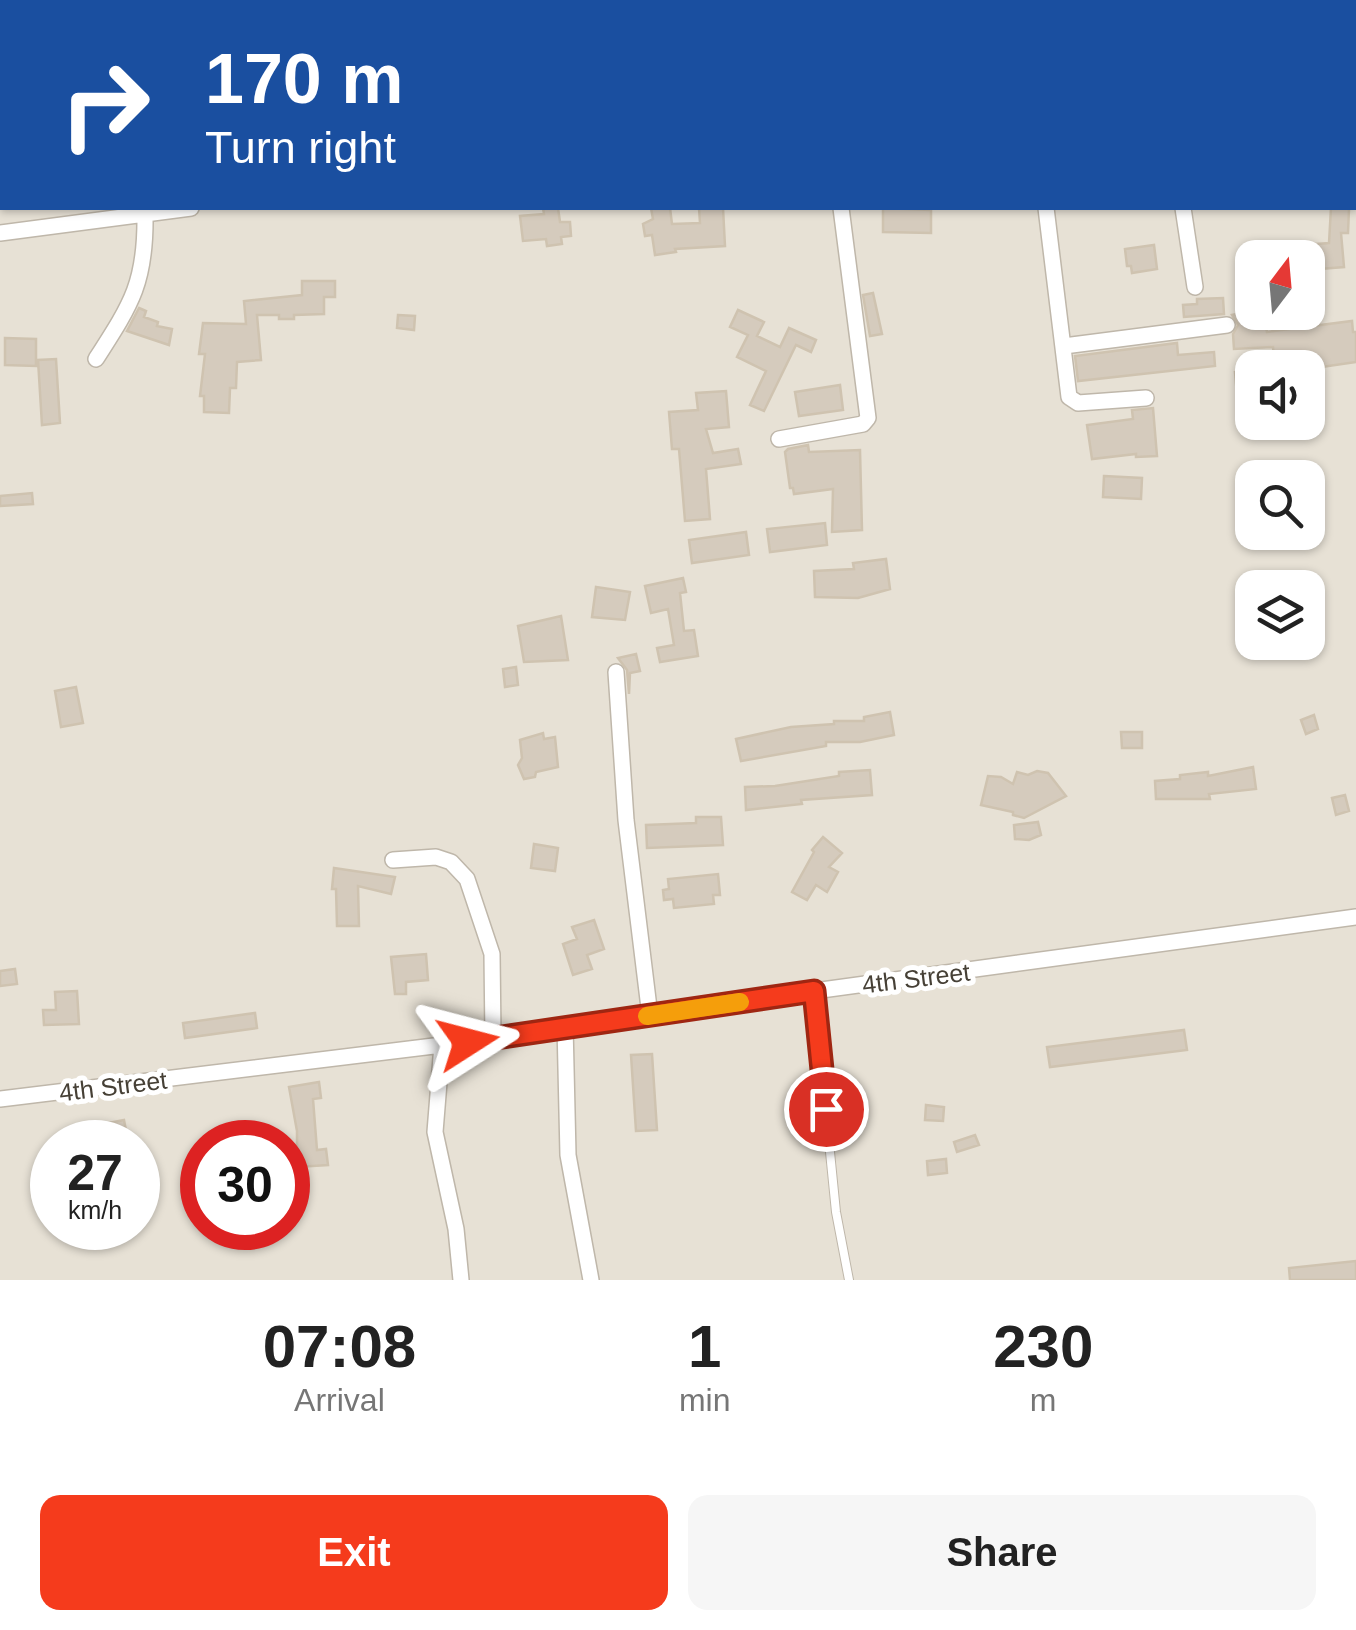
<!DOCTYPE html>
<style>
body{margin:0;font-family:Helvetica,sans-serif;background:#f6f6f6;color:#222;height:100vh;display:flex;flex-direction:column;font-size:38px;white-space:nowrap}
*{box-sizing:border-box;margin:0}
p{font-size:32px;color:#767676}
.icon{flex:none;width:55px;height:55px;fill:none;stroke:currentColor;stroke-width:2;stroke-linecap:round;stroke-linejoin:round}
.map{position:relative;height:1280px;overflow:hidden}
.details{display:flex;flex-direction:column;background:#fff;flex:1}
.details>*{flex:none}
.hud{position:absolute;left:0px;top:0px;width:1358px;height:210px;box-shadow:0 2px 8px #0004;background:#1a4fa0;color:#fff;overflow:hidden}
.needle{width:65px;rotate:16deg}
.buttons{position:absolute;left:1235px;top:240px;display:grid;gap:20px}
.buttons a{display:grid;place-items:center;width:90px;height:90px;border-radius:20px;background:#fff;box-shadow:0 2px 8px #0004;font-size:50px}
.speed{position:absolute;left:30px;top:1120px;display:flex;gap:20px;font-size:50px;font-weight:700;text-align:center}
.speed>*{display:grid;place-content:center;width:130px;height:130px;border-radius:50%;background:#fff;box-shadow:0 2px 8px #0004;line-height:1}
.speed small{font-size:25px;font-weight:400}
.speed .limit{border:15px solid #d22;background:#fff;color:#111}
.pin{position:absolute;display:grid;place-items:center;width:85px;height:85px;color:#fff;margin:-42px;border:5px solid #fff;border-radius:50%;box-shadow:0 2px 10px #0007}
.me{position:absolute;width:110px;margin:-55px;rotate:81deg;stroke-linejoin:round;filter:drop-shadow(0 0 8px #0008)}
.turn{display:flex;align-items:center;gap:35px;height:210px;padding:0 40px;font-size:45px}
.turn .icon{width:130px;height:130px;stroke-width:2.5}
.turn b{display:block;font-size:70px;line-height:85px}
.eta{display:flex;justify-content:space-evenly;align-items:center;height:170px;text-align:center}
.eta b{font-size:60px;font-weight:700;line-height:70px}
.primary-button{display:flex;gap:20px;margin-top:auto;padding:20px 40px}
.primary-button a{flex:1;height:115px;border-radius:20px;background:#f53b1c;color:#fff;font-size:40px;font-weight:700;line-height:115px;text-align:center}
.primary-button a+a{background:#f6f6f6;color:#222}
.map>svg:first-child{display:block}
.residential{fill:#e7e1d5;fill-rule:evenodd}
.building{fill:#d5cbbd;stroke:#cfc3b0;stroke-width:2.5}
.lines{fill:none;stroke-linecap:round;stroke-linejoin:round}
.lane-casing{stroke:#bfb7aa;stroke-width:10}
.street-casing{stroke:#bfb7aa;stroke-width:18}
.lane{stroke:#fff;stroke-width:8}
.street{stroke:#fff;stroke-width:15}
.route-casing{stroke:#9f2612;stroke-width:25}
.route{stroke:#f53b1c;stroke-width:18}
.slow{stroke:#f59e0b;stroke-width:18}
.labels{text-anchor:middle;stroke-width:10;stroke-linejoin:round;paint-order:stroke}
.street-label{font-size:25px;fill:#464036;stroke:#fff}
</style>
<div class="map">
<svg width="1356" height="1280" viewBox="0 0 1356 1280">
<rect width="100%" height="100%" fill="#f3f0e7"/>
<!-- residential -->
<path class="residential" d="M0,0H1356V1280H0ZM2,2H1355V208H2ZM1252,258H1308V312H1252ZM1252,368H1308V422H1252ZM1252,478H1308V532H1252ZM1252,588H1308V642H1252ZM52,1142H138V1228H52ZM202,1142H288V1228H202Z"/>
<!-- building -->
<path class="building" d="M543,208H558L560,222H570L571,236L561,237L562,244L547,246L546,239L523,241L520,216L544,214Z
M651,208H670L672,224L700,223L699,208H723L725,246L675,249L676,252L655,255L652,235L645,236L643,224L653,219Z
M883,208L931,210V233L883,232Z
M1331,208L1349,209L1348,233H1341L1344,267L1308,270V258H1291L1290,246L1329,243Z
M1154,245L1157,269L1132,273L1131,266H1127L1125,249Z
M302,281H335V297H324V314L294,315V319H279V315H257L261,360L237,362L236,388H230L229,413L204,412V396H200L205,354H199L203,323L246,324L244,301L302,295Z
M873,293L882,334L870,336L863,295Z
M1223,298L1224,314L1184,317L1183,305L1197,304V299Z
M139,308L146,311L144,317L158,322L157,326L172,329L169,345L127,331Z
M738,310L764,322L757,336L780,347L789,328L816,340L811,352L796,345L764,411L750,405L766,371L737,357L748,335L730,327Z
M1252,311L1263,312L1267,332L1352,321L1353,332H1356V362L1308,369L1275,368L1273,347L1234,349L1233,334L1238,325L1232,315Z
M398,315L415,316L414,330L397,328Z
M5,338L36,339V366L5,365Z
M1177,343L1178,355L1214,352L1215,366L1078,381L1075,356Z
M56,359L60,423L42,425L38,360Z
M1252,370V393L1237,395L1235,372Z
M840,385L843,410L799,416L795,392Z
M726,391L729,427L706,429L713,453L738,449L741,464L706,469L710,519L685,521L679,449H672L669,412L698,410L696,393Z
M1153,408L1157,456L1136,457V454L1092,459L1087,425L1133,419L1132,410Z
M808,445L809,452L860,450L862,530L832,532L833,489L794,494L793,488H790L785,452L788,449Z
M1104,476L1142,478L1141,499L1103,497Z
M32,493L33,504L0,506V496Z
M825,523L827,545L770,552L767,529Z
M746,532L749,555L692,563L689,540Z
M886,559L890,589L858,598L815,597L814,571L854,569L853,563Z
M683,578L686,592L680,593L684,631L694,630L698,656L660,662L657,648L674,645L668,609L651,613L645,586Z
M596,587L630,592L625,620L592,617Z
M561,616L568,660L524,662L518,626Z
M636,654L640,671L630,673L629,694L627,670L618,658Z
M516,667L518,685L505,687L503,669Z
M76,687L83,723L61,727L55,691Z
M890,712L894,735L860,742H826V746L741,761L736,739L791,727L834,724V721H864V717Z
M1314,715L1318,729L1306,734L1301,720Z
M1121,732H1142V748H1122Z
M543,733L544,739L555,737L558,767L536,772L535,777L524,779L518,765L522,758L520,740Z
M1253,767L1256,789L1209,794L1210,799H1156L1155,781L1180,779V775L1208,772V776Z
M870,770L872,795L801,800L802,804L746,810L745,787L775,786L839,776V772Z
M1037,771L1048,773L1066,796L1024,818L1013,815V812L981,805L988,776L1001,777L1013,784L1017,772L1028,775Z
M1345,795L1349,811L1336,815L1332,798Z
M696,817H721L723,845L647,848L646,825L696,823Z
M1038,822L1041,835L1029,840L1015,839L1014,825Z
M823,837L842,853L829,867L838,872L827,892L816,885L807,900L792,892L814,852L812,850Z
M534,844L558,848L555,871L531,868Z
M334,868L395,877L391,894L358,886L359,926H337L336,889H332Z
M718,874L720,895H713L714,904L674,908L673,899L664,900L663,890L669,889L668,879Z
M594,920L604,949L587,955L592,969L573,975L563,944L577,939L572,927Z
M426,954L428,980L406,982V994H395L391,957Z
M15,969L17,984L0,986V971Z
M77,991L79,1024L44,1025L43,1010H56L55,992Z
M255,1013L257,1028L185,1038L183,1023Z
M1184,1030L1187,1050L1050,1067L1047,1047Z
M652,1054L657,1130L636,1131L631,1055Z
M319,1082L321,1098L313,1099L317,1150L326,1149L328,1165L297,1167V1131L289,1087Z
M926,1105L944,1107L943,1121L925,1120Z
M124,1120L128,1141L106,1142L103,1124Z
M975,1135L979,1145L957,1152L954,1142Z
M946,1159L947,1173L928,1175L927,1161Z
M1356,1261V1280H1290L1289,1268Z"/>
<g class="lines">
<!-- lane casing -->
<g class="lane-casing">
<path id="lane" d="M814,992L836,1212L849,1280"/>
</g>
<!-- street casing -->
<g class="street-casing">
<path id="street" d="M103,0L104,2
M517,0L518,2
M829,0L830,2
M1349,0L1350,2
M1355,41L1356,46
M1355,152L1356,160
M1046,208L1069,397L1078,403L1146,398
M1183,208L1195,287
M0,233L191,208
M1064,346L1227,325
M96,359C132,303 146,282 145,214
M779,439L863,424L868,418L841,208
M616,672L626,820L650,1016
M393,860L436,857L451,862L467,879L492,954L493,1038
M565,1025L568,1155L591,1280
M442,1045L435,1132L456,1229L461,1280
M0,1099L442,1045L565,1025L1356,917"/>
</g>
<!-- lane -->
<use href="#lane" class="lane"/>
<!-- street -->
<use href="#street" class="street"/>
</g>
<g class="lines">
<!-- route casing -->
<g class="route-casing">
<path id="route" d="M468,1042L814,991L826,1109"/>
</g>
<!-- route -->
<use href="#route" class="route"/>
<!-- slow -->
<path class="slow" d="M647,1016L740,1002"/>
</g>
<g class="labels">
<!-- street labels -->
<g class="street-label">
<text transform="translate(916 978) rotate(-7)" y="9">4th Street</text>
<text transform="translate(113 1086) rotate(-7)" y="9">4th Street</text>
</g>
</g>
</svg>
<div class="buttons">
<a><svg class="needle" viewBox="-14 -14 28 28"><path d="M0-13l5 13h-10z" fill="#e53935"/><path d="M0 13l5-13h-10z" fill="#767676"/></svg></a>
<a><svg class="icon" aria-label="sound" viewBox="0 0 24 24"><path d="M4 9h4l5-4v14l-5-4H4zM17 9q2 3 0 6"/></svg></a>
<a><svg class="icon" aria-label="search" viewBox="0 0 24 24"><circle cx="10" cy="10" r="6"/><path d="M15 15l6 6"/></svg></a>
<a><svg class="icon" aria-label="layers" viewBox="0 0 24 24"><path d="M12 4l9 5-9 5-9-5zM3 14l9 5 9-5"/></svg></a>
</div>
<div class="speed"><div>27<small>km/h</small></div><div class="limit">30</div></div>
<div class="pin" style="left:826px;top:1109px;background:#d93025"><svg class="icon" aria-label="arrive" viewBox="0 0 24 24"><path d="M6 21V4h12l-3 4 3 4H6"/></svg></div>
<svg class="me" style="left:468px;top:1042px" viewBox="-20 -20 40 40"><path d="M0-17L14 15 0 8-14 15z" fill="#f53b1c" stroke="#fff" stroke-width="4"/></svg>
<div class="hud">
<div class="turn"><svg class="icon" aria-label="right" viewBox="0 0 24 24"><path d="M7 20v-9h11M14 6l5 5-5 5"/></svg><div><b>170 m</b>Turn right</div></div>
</div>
</div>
<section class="details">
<div class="eta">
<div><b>07:08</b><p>Arrival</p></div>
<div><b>1</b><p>min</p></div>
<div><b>230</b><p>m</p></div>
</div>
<div class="primary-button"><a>Exit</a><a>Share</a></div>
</section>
